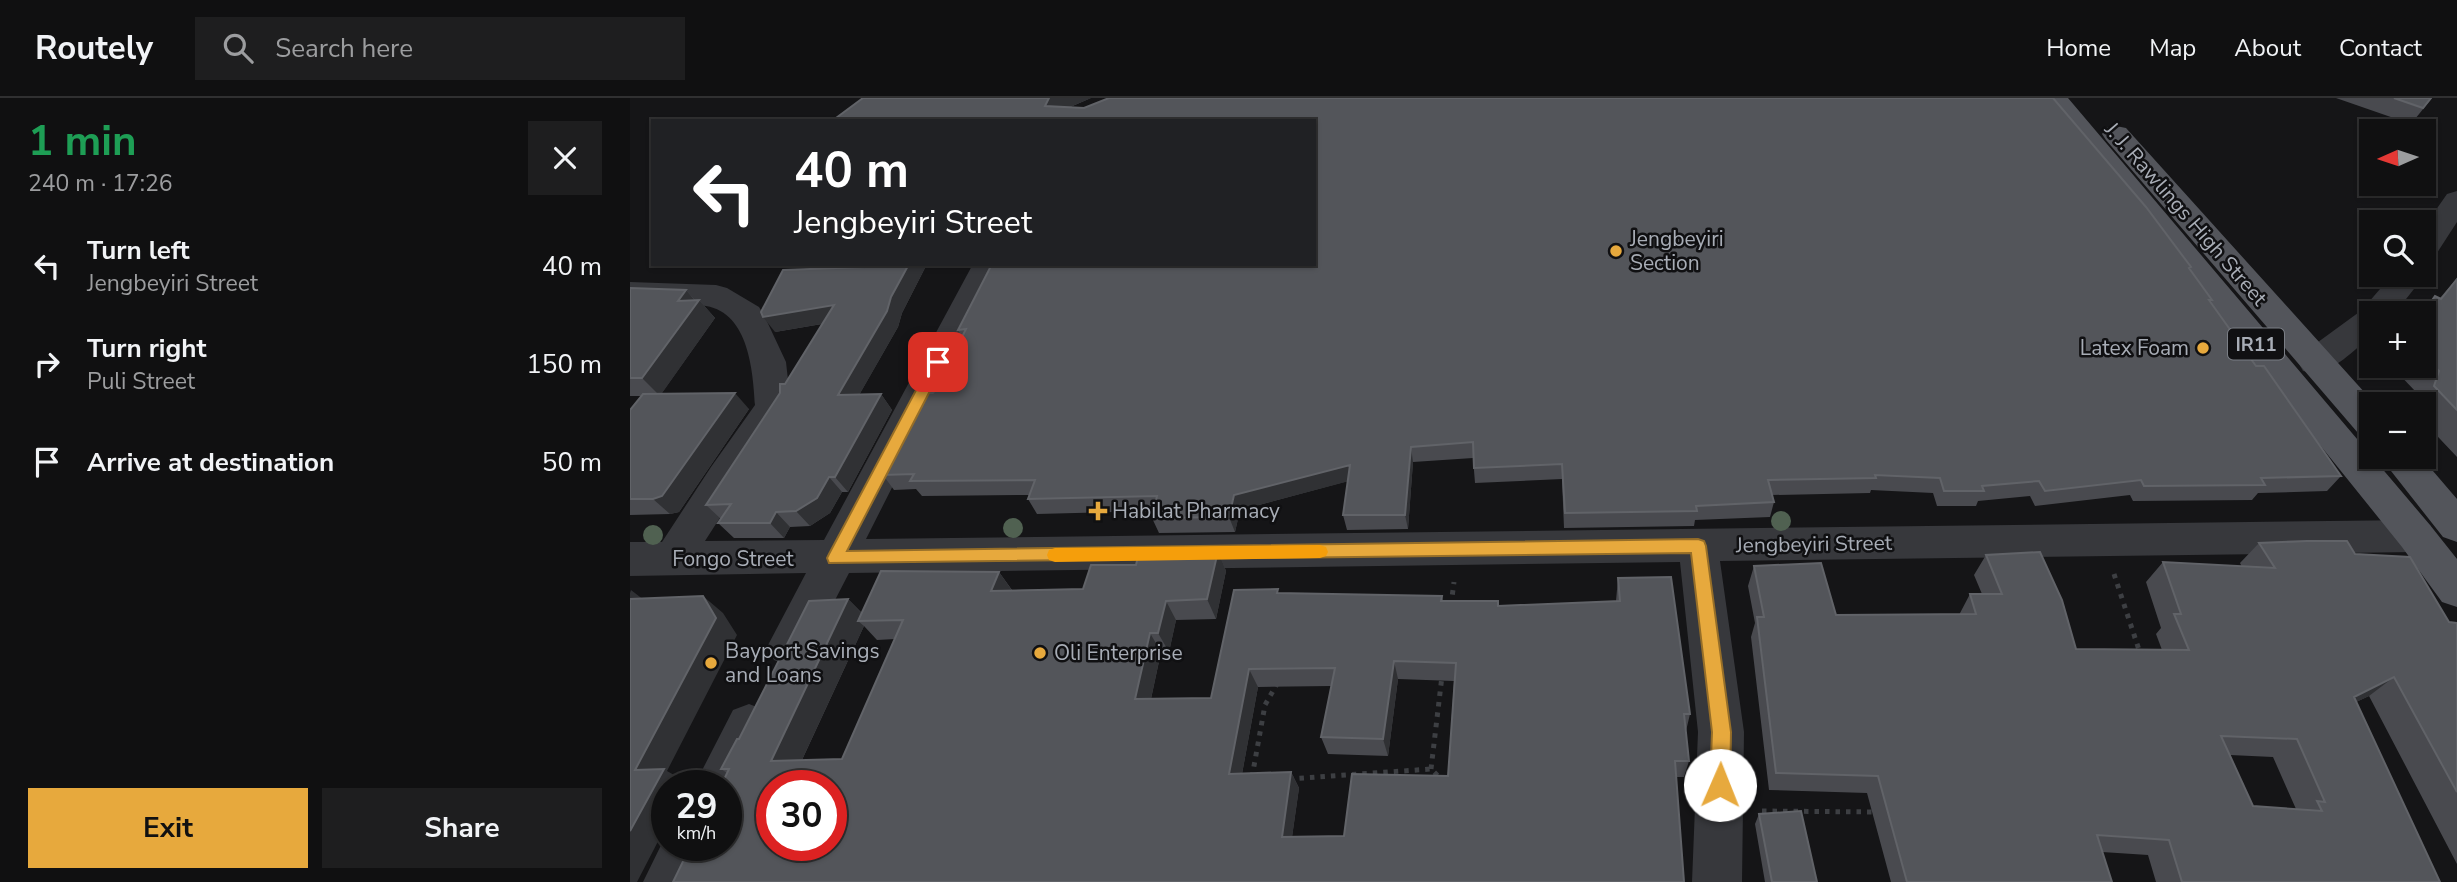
<!DOCTYPE html>
<meta charset="utf-8">
<style>
body{margin:0;font-family:"Nunito Sans",sans-serif;background:#1e1e1f;color:#f1f3f6;height:100vh;display:flex;flex-direction:column;font-size:26px;white-space:nowrap}
*{box-sizing:border-box;margin:0}
p{font-size:23px;color:#9c9d9f}
.icon{flex:none;width:38px;height:38px;fill:none;stroke:currentColor;stroke-width:2;stroke-linecap:round;stroke-linejoin:round}
.map{position:relative;flex:1;overflow:hidden}
.sheet{display:flex;flex-direction:column;background:#101011;width:630px}
.sheet>*{flex:none}
.top-card{position:absolute;left:21px;top:21px;width:665px;height:147px;border-radius:0px;box-shadow:0 2px 5px #0004,0 0 0 2px #303031;background:#202124;color:#fff;overflow:hidden}
.needle{width:46px;rotate:267deg}
.tools{position:absolute;left:1729px;top:21px;display:grid;gap:14px}
.tools a{display:grid;place-items:center;width:77px;height:77px;border-radius:0px;background:#101011;box-shadow:0 2px 5px #0004,0 0 0 2px #303031;font-size:35px}
.speed{position:absolute;left:21px;top:672px;display:flex;gap:14px;font-size:35px;font-weight:700;text-align:center}
.speed>*{display:grid;place-content:center;width:91px;height:91px;border-radius:50%;background:#101011;box-shadow:0 2px 5px #0004,0 0 0 2px #303031;line-height:1}
.speed small{font-size:18px;font-weight:400}
.speed .limit{border:10px solid #d22;background:#fff;color:#111}
.pin{position:absolute;display:grid;place-items:center;width:60px;height:60px;color:#fff;margin:-30px;border-radius:14px;box-shadow:0 4px 10px #0006}
.me{position:absolute;width:77px;margin:-38px;rotate:1deg;stroke-linejoin:round;filter:drop-shadow(0 0 5px #0008)}
.turn{display:flex;align-items:center;gap:24px;height:147px;padding:0 28px;font-size:32px}
.turn .icon{width:91px;height:91px;stroke-width:2.5}
.turn b{display:block;font-size:49px;line-height:60px}
.round{display:grid;place-items:center;flex:none;width:74px;height:74px;border-radius:0px;background:#1e1e1f}
.summary{display:flex;align-items:center;justify-content:space-between;height:119px;padding:0 28px}
h1{font-size:42px;font-weight:700;line-height:52px;color:#1e9e55}
.primary-button{display:flex;gap:14px;margin-top:auto;padding:14px 28px}
.primary-button a{flex:1;height:80px;border-radius:0px;background:#e7a93d;color:#111;font-size:28px;font-weight:700;line-height:80px;text-align:center}
.primary-button a+a{background:#1e1e1f;color:#f1f3f6}
ul{padding:0;list-style:none}
li{display:flex;align-items:center;gap:21px;height:98px;padding:0 28px}
li div{flex:1}
li b{display:block;font-size:26px}
li em{font-style:normal}
header{display:flex;align-items:center;gap:42px;box-sizing:border-box;height:98px;padding:0 35px;background:#101011;border-bottom:2px solid #303031}
header strong{font-size:33px}
nav{display:flex;gap:38px;margin-inline-start:auto;font-size:24px}
.search{width:490px;height:63px;background:#1e1e1f;display:flex;align-items:center;gap:18px;box-sizing:border-box;padding:0 24px;border-radius:0px;color:#9c9d9f;font-size:26px}
main{display:flex;flex:1;min-height:0}
.map>svg:first-child{display:block}
.lines{fill:none;stroke-linecap:round;stroke-linejoin:round}
.path{stroke:#3d3f43;stroke-width:5;stroke-dasharray:4.5 6;stroke-linecap:butt}
.street{fill:#37383c;fill-rule:evenodd}
.primary{fill:#53555b;fill-rule:evenodd}
.tree{fill:#506151}
.wall{fill:#494a4f;fill-rule:evenodd}
.shaded-wall{fill:#303134}
.building{fill:#53555a;stroke:#616368;stroke-width:2;fill-rule:evenodd}
.route{fill:#e7a93d;stroke:#966e28;stroke-width:2}
.slow{fill:#f59e0b}
.poi-dot{fill:#e7a93d;stroke:#101012;stroke-width:2.5}
.labels{text-anchor:middle;stroke-width:5;stroke-linejoin:round;paint-order:stroke}
.shield{fill:#101012;stroke:#7a7e85;stroke-width:2}
.shield-label{font-size:19px;font-weight:bold;fill:#a8adb6}
.street-label{font-size:21px;fill:#a8adb6;stroke:#101012}
.poi-label{font-size:21px;fill:#a8adb6;stroke:#101012;text-anchor:start}
</style>
<header>
<strong>Routely</strong>
<div class="search"><svg class="icon" aria-label="search" viewBox="0 0 24 24"><circle cx="10" cy="10" r="6"/><path d="M15 15l6 6"/></svg>Search here</div>
<nav><a>Home</a><a>Map</a><a>About</a><a>Contact</a></nav>
</header>
<main>
<section class="sheet">
<div class="summary"><div><h1>1 min</h1><p>240 m · 17:26</p></div><a class="round"><svg class="icon" aria-label="close" viewBox="0 0 24 24"><path d="M6 6l12 12M18 6L6 18"/></svg></a></div>
<ul>
<li><svg class="icon" aria-label="left" viewBox="0 0 24 24"><path d="M17 20v-9H6M10 6l-5 5 5 5"/></svg><div><b>Turn left</b><p>Jengbeyiri Street</p></div><em>40 m</em></li>
<li><svg class="icon" aria-label="right" viewBox="0 0 24 24"><path d="M7 20v-9h11M14 6l5 5-5 5"/></svg><div><b>Turn right</b><p>Puli Street</p></div><em>150 m</em></li>
<li><svg class="icon" aria-label="arrive" viewBox="0 0 24 24"><path d="M6 21V4h12l-3 4 3 4H6"/></svg><div><b>Arrive at destination</b></div><em>50 m</em></li>
</ul>
<div class="primary-button"><a>Exit</a><a>Share</a></div>
</section>
<div class="map">
<svg width="1827" height="784" viewBox="0 0 1827 784">
<rect width="100%" height="100%" fill="#151517"/>
<g class="lines">
<!-- path -->
<path class="path" d="M1484,476L1510,555
M821,507L824,484
M801,671L812,578
M622,679L635,607L648,584
M659,681L801,671L810,680
M1132,713L1246,714"/>
<!-- street -->
<path class="street" d="M1827,93V124L1805,158L1794,161V129L1817,96Z
M343,166H375L236,441L1786,422L1800,427L1806,438L1800,449L1786,454L1090,463L1114,634L1112,784H1062L1068,634L1050,464L219,475L174,562L159,568L144,562L137,549L176,475L0,478V444H32L81,369L125,307C123,274 119,215 76,208C51,205 25,206 0,206V184L86,187L97,190L129,209L134,217L156,264L161,309L75,443L194,442Z
M1794,175L1795,177L1765,215H1741V238C1721,254 1700,280 1673,273L1668,264L1673,255L1732,212L1762,177Z
M119,606L135,612L142,627L105,704L96,708V688H64L103,612Z
M37,735V747H82L65,784H13Z"/>
<!-- primary -->
<path class="primary" d="M1411,0H1438L1800,427L1827,461V509L1812,504L1772,449Z
M1486,28L1496,30L1745,306H1741V339L1728,335L1476,42L1472,36L1476,30Z
M1750,359H1791L1827,401V444L1813,439Z"/>
</g>
<!-- trees -->
<g class="tree">
<circle cx="1151" cy="423" r="10"/>
<circle cx="383" cy="430" r="10"/>
<circle cx="23" cy="437" r="10"/>
</g>
<!-- wall -->
<path class="wall" d="M461,0L438,10L1561,169L1560,171L1582,202L1581,204L1626,268L1711,378L1697,393L1628,395L1622,402L1503,403L1500,397L1405,408L1400,398L1348,403L1346,408H1307L1303,395L1241,392L1240,395L1142,397L1144,404L1140,419L1065,422L1064,428L934,430L932,381L845,385L843,360L783,364L778,431L717,432L713,417L718,383L610,412L605,434L529,435L522,420L523,413L407,416L398,401L399,397L292,398L286,391L264,392L253,377L303,295L307,290L332,239L328,232L684,166L202,23Z
M1706,0H1802L1781,26Z
M236,166H297L272,215L268,229L229,297L251,296L262,312L218,394H212L200,415L180,428L160,429L154,440H104L88,425L91,421L76,407L150,295L192,226L145,234L234,169Z
M1827,180V359L1794,324V306H1784L1787,295L1761,268H1794V215H1790L1805,198L1810,200Z
M0,190L56,192L65,202H69L85,220L31,296L119,311L49,414L40,416L0,417V312L11,298H0Z
M1629,445L1725,456L1819,524L1827,525V766L1739,598L1726,604L1810,784H1526L1518,757L1472,754L1482,784H1261L1237,695L1139,692L1121,539L1125,525L1118,488L1124,468L1206,517H1329L1340,496H1352L1344,477L1356,457L1446,551L1532,552L1526,536L1531,530L1516,484L1533,464L1612,469L1610,465ZM1600,657L1643,659L1666,711L1623,708Z
M588,453L596,473L586,521L546,522L539,554H531L521,601L581,600L649,496L812,498L813,503L868,508L986,503L988,480L1060,616L1056,633L1059,663L1054,679H1046L1054,784L97,675L91,671L109,641L218,501L232,515L369,474L382,492L453,491L506,467ZM234,528L247,542L265,541L212,661L172,662ZM768,581L824,583L818,678L714,738L662,739L669,690L661,674L612,676L628,589L701,588L691,639L698,656L758,658Z
M1129,716L1187,784H1135L1125,726Z"/>
<!-- shaded-wall -->
<path class="shaded-wall" d="M419,0H461L426,15L415,8Z
M279,166H297L272,215L268,229L220,313L208,297Z
M56,192L67,205L69,202L85,220L30,298L12,280L48,203Z
M204,207L215,222L145,234L133,219Z
M105,295L119,311L49,414L40,416L23,401Z
M251,296L262,312L218,394L205,379Z
M781,349L783,364L778,431L775,417Z
M720,367L723,382L610,412L605,434L599,419L604,397Z
M199,379L212,394L200,415L180,428L166,413Z
M146,414L160,429L154,440L140,425Z
M588,453L596,473L586,521L577,501Z
M369,474L383,494L361,493Z
M1,492L23,509L0,504V495Z
M73,498L93,515L107,537L37,673L58,685L56,688H37V726L7,784H0V733L5,672Z
M218,501L237,521L228,523L234,528L164,679L141,663Z
M536,503L546,522L539,554L528,535Z
M520,535L531,554L517,619L505,601Z
M764,563L768,581L758,658L753,641Z
M619,571L628,589L609,692L599,676Z
M1764,579L1739,598L1699,617L1724,599Z
M661,674L669,690L660,753L652,739Z"/>
<!-- building -->
<path class="building" d="M233,0H419L415,8L454,10L479,0H1423L1516,109L1561,169L1559,170L1582,202H1579L1626,268H1634L1711,378L1631,380L1635,387L1514,388L1511,382L1415,393L1409,383L1352,388L1354,393H1314L1310,380L1245,377L1246,380L1138,382L1144,404L1066,408L1067,413L935,415L932,366L844,370L843,344L781,349L775,417H713L720,367L604,397L599,419L522,420L527,398L398,401L405,382L280,383L284,376L253,377L295,295H303L307,290L336,231L328,232L362,166H684V23H202Z
M1764,0H1801L1793,10Z
M236,166H279L261,199L257,213L208,297L251,296L205,379H199L187,400L166,413L146,414L140,425H88L101,406L76,407L150,295V286H155L204,207L133,219L131,214L153,172L234,169Z
M1827,181V312L1804,288L1809,273L1794,257L1793,215L1805,198L1811,201Z
M0,190L56,192L48,203L69,202L12,280H0Z
M105,295L32,398L23,401H0V312L13,296Z
M1677,443H1717L1725,456L1780,459L1819,524L1827,525V694L1764,579L1724,599L1810,784H1552L1539,742L1467,737L1482,784H1277L1248,678L1146,675L1127,519H1134L1124,468L1191,465L1206,517L1346,516L1340,496H1372L1356,457L1410,454L1432,502L1446,551L1559,552L1544,516H1551L1533,464L1645,470L1629,445ZM1591,638L1667,641L1695,704L1687,703L1692,713L1623,708Z
M588,453L577,501L536,503L528,535H520L505,601L581,600L604,492L648,491L647,495L812,498L811,503H868V508L990,503L988,480L1041,479L1060,616H1054L1059,663H1045L1054,784H43L61,747H96V688H91L99,671H91L107,641H109L179,503L218,501L141,663L212,661L273,522L228,523L251,473L369,474L361,493L453,491L461,467H506L509,454ZM764,563L826,565L818,678L722,676L714,738L652,739L661,674L599,676L619,571L705,570L691,639L753,641ZM142,688H201V747H142Z
M73,498L86,520L5,672L34,671L0,733V501Z
M1171,713L1187,784H1142L1129,716Z"/>
<!-- route -->
<path class="route" d="M308,259L315,264L217,453L1068,441L1074,443L1076,448L1101,634L1100,687L1097,694L1090,697L1083,694L1080,687L1082,634L1061,455L199,465L197,460L199,456L301,264Z"/>
<!-- slow -->
<path class="slow" d="M690,447L696,449L698,454L696,458L690,460L425,464L419,462L417,457L419,452L425,450Z"/>
<!-- markers -->
<g class="poi-dot">
<circle cx="986" cy="153" r="7"/>
<circle cx="1573" cy="250" r="7"/>
<path d="M464.5 402.5h7v7h7v7h-7v7h-7v-7h-7v-7h7z"/>
<circle cx="410" cy="555" r="7"/>
<circle cx="81" cy="565" r="7"/>
</g>
<g class="labels">
<!-- shield labels -->
<rect class="shield" x="1598" y="230.5" width="56" height="31" rx="5"/>
<g class="shield-label">
<text x="1626" y="253">IR11</text>
</g>
<!-- street labels -->
<g class="street-label">
<text transform="translate(1556 116) rotate(49)" y="7">J. J. Rawlings High Street</text>
<text transform="translate(1184 446) rotate(-1)" y="7">Jengbeyiri Street</text>
<text x="103" y="468">Fongo Street</text>
</g>
<!-- poi labels -->
<g class="poi-label">
<text x="1000" y="148">Jengbeyiri<tspan x="1000" dy="24">Section</tspan></text>
<text x="1559" y="257" text-anchor="end">Latex Foam</text>
<text x="482" y="420">Habilat Pharmacy</text>
<text x="95" y="560">Bayport Savings<tspan x="95" dy="24">and Loans</tspan></text>
<text x="424" y="562">Oli Enterprise</text>
</g>
</g>
</svg>
<div class="tools">
<a><svg class="needle" viewBox="-14 -14 28 28"><path d="M0-13l5 13h-10z" fill="#e53935"/><path d="M0 13l5-13h-10z" fill="#9c9d9f"/></svg></a>
<a><svg class="icon" aria-label="search" viewBox="0 0 24 24"><circle cx="10" cy="10" r="6"/><path d="M15 15l6 6"/></svg></a>
<a>+</a>
<a>−</a>
</div>
<div class="speed"><div>29<small>km/h</small></div><div class="limit">30</div></div>
<div class="pin" style="left:308px;top:264px;background:#d93025"><svg class="icon" aria-label="arrive" viewBox="0 0 24 24"><path d="M6 21V4h12l-3 4 3 4H6"/></svg></div>
<svg class="me" style="left:1090px;top:687px" viewBox="-20 -20 40 40"><circle r="19" fill="#fff"/><path d="M0-13L10 11 0 6-10 11z" fill="#e7a93d"/></svg>
<div class="top-card">
<div class="turn"><svg class="icon" aria-label="left" viewBox="0 0 24 24"><path d="M17 20v-9H6M10 6l-5 5 5 5"/></svg><div><b>40 m</b>Jengbeyiri Street</div></div>
</div>
</div>
</main>
